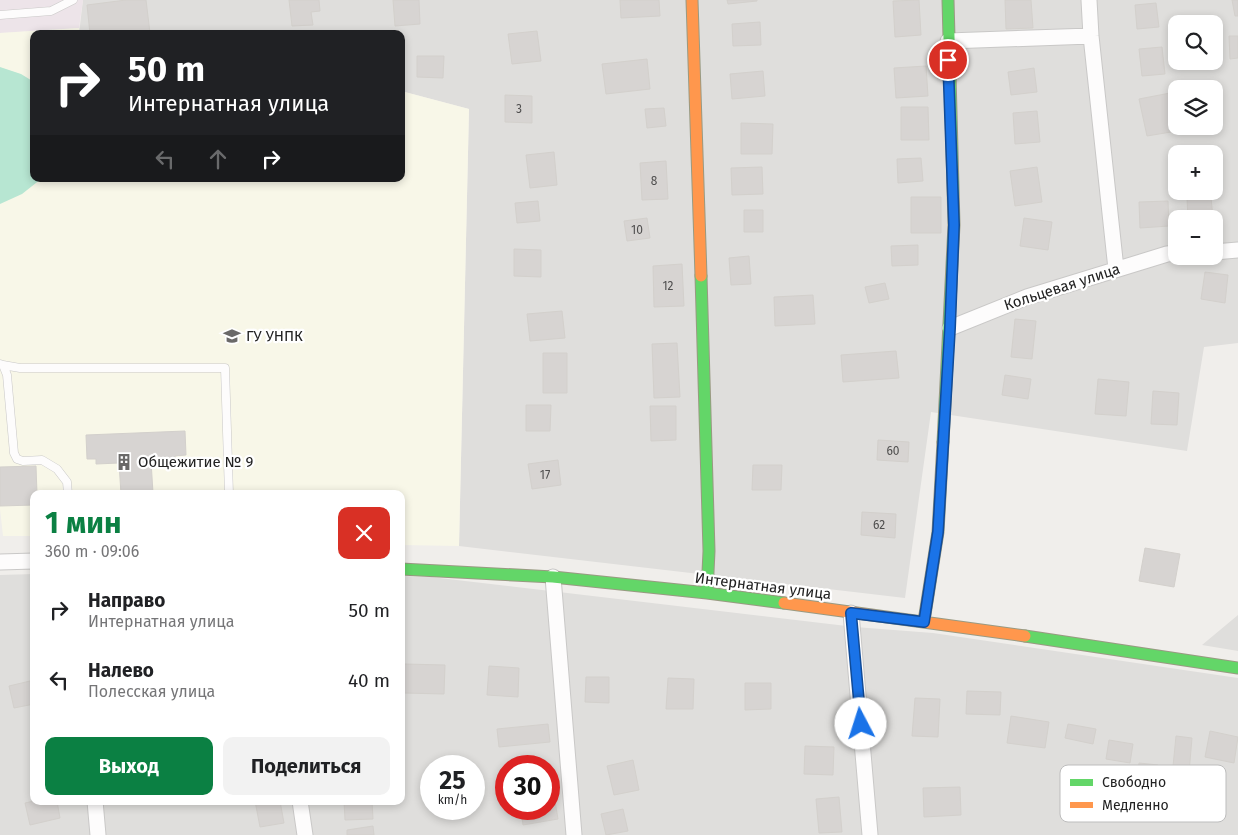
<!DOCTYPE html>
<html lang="ru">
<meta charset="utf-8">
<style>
body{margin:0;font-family:"Fira Sans",sans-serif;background:#f2f2f2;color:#202124;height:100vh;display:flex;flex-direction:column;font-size:19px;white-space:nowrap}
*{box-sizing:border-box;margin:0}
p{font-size:16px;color:#757577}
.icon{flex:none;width:28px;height:28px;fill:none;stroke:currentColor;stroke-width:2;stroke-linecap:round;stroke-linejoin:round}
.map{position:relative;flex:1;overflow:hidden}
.panel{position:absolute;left:30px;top:490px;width:375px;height:315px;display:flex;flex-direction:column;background:#fff;border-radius:10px;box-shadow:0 2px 8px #0003}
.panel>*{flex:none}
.hud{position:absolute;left:30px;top:30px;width:375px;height:152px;border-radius:10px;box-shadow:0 2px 8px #0003;background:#202124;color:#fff;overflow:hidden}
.tools{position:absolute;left:1168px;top:15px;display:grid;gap:10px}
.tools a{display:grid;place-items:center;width:55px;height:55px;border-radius:10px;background:#fff;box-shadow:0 2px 8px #0003;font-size:25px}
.speed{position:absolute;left:420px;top:755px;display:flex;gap:10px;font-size:25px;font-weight:700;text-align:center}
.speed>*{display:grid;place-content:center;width:65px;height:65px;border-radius:50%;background:#fff;box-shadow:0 2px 8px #0003;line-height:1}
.speed small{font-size:12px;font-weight:400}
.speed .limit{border:8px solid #d22;background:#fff;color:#111}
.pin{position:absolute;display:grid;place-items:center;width:42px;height:42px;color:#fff;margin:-21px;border:2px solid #fff;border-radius:50%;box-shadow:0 1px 5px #0007}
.me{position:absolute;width:55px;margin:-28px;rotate:355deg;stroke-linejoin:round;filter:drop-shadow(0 0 4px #0008)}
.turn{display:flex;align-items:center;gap:18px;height:105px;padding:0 15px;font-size:22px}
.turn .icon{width:65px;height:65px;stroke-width:2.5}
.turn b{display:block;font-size:35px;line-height:42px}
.lanes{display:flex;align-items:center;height:48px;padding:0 15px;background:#0003;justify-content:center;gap:25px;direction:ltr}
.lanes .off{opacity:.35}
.round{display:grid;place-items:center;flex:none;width:52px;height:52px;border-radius:10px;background:#f2f2f2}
.overview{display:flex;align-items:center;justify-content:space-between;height:85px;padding:0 15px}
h1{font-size:30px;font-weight:700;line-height:38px;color:#0b8043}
.cta{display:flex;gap:10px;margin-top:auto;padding:10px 15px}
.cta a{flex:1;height:58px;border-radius:10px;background:#0b8043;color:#fff;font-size:20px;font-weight:700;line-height:58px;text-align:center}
.cta a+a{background:#f2f2f2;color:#202124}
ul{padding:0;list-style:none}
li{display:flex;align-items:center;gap:15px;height:70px;padding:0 15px}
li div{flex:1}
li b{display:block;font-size:19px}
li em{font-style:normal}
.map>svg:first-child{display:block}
.residential{fill:#dfdedc;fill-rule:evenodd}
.industrial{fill:#ede4e9}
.education{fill:#f8f7e8}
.pitch{fill:#b7e6d2}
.building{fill:#d7d4d2;stroke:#d3d0cc}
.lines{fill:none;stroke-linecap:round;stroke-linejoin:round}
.lane-casing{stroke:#c9c8c7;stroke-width:9}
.street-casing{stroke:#c9c8c7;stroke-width:17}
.fast-casing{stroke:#999a82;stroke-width:13}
.slow-casing{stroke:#999a82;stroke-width:13}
.lane{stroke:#fdfcfc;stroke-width:8}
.street{stroke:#fdfcfc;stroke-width:15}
.fast{stroke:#63d668;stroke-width:11}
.slow{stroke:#ff974d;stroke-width:11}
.route-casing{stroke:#114b97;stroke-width:12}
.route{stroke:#1a73e8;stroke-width:9}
.labels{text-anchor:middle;stroke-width:4.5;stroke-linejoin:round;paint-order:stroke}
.number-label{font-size:12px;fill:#4f4e4e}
.street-label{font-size:15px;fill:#222;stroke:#fff}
.poi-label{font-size:15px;fill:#222;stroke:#fff;text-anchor:start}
.key{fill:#fff;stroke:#bdbdbd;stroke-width:1}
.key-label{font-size:14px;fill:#222}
</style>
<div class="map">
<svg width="1238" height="835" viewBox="0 0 1238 835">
<rect width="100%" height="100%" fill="#f0eeeb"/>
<!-- residential -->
<path class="residential" d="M83,0H1238V343L1204,347L1187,451L931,412L905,598L459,546L469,109L401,91V34H79ZM1176,24H1214V61H1176ZM1176,89H1214V126H1176ZM1176,154H1214V191H1176ZM1176,219H1214V256H1176Z
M34,574V801H401V576L431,577L855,627L933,633L1238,678V835H0V575ZM431,766H474V809H431ZM506,766H549V809H506Z
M1238,615V651L1202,645Z"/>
<!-- industrial -->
<path class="industrial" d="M0,0H83L79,28L0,33Z"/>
<!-- education -->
<path class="education" d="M79,28V34H34V179H401V91L469,109L459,546L401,545V494H34V536H3L0,509V33Z"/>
<!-- pitch -->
<path class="pitch" d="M0,67L21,74L34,82V179H41L22,194L0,204Z"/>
<!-- building -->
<path class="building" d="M126,0H146L150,33L90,34L87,5Z
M289,0H319L320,11L311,12L313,25L292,26Z
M393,0H419L420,24L395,26Z
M620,0H659L660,16L621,18Z
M727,0H757V1L728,4Z
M919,0L921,35L895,37L893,1Z
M1005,0H1031L1033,28L1006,29Z
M1232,0H1238V16H1235Z
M1156,3L1159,27L1137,29L1135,5Z
M760,22L761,45L733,46L732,24Z
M537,31L541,61L512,64L508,34Z
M1229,36H1238V58L1230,59Z
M1162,47L1165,74L1142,76L1139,49Z
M417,56H444L443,78L417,77Z
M647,59L650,89L606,94L602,64Z
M926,66L928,96L896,98L894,68Z
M1034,68L1037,92L1011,95L1008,72Z
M763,71L765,96L732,99L730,74Z
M1170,93L1177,131L1147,136L1139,99Z
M505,95L532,96V123L505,122Z
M901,107H928L929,140H901Z
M664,108L666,126L647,128L645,109Z
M1037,111L1040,142L1015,144L1013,113Z
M741,123L773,124L772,154H741Z
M554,152L557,185L530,188L526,155Z
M921,158L923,181L898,183L897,159Z
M666,161L668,199L642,200L640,163Z
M762,167L763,194L732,195L731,168Z
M1037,167L1042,202L1015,206L1010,171Z
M911,197H941V233H911Z
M1211,197L1213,219H1188L1187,198Z
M538,201L540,221L517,223L515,203Z
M1168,201L1169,226L1140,228L1139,202Z
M744,210H763V232H744Z
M647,218L650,238L627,241L624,221Z
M1024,218L1052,222L1048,250L1020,246Z
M918,245V265L892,266L891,246Z
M514,249L541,250V277L514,276Z
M749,256L751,284L731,285L729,258Z
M682,264L684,306L654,307L653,266Z
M1205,272L1228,275L1225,303L1201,299Z
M885,283L889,299L869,303L865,287Z
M813,295L815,324L775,326L774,297Z
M562,311L565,338L530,341L527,314Z
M1015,319L1036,321L1032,359L1011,357Z
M677,343L680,397L654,398L652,344Z
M896,351L899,378L843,382L841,355Z
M543,353H567V393H543Z
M1005,375L1031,379L1028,399L1002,395Z
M1098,379L1129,382L1126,416L1095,414Z
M1153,391L1179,393L1177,425L1151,424Z
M526,405H551L550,431H526Z
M650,406H676V440L651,441Z
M185,431L186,455L175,456V460L151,461L153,493L121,494L119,463L96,464V459H87L86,435Z
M878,440L909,442L908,462L877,460Z
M558,460L561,485L532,489L528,464Z
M753,465H782L781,490H752Z
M36,466L37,494H34V505L0,506V467Z
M862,512L896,514L895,538L861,535Z
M1145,548L1180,554L1174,587L1139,581Z
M404,664L445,665L444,694L404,693Z
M489,666L519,668L518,697L487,695Z
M586,677H609V703L585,702Z
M668,678L694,679L693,709H666Z
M30,681L34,704L14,708L9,686Z
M745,683H771V709L745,710Z
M967,691L1001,692L1000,715L966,714Z
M915,698L940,699L938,737L912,736Z
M1011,716L1049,722L1045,748L1007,743Z
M548,724L550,742L499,747L497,729Z
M1068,724L1096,729L1093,744L1065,738Z
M1210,731L1238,737L1234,763L1205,757Z
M1176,736L1192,738L1186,808L1169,807Z
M1109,740L1133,744L1130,763L1106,759Z
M805,746L834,747L833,775L804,774Z
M633,760L639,790L614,795L607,766Z
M535,762V766H512Z
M1139,763L1158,765L1155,796L1135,794Z
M960,787L961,815L924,817L923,788Z
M839,797L842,832L819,833L816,799Z
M34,801H57L60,818L30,825L25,803Z
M255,801H280L284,823L260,827Z
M344,801H372L373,819L345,820Z
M555,801L558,819L523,825L521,809H549V802Z
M623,809L628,831L606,835L601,814Z
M373,826L374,835H347V830Z"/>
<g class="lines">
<!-- lane casing -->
<g class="lane-casing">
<path id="lane" d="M0,15L51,11L73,0
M0,364L3,365L7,375L14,453L17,459L23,461L42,460L57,469L67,482L68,494
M3,365L20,368H225L229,494"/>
</g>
<!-- street casing -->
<g class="street-casing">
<path id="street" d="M1089,0L1091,36L1116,269
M948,41L1091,36
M1214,252L1238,250
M950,328L1027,297L1167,254L1176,253
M0,562L34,561
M553,577L574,835
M851,613L870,835
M95,801L98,835
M300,801L305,835"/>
</g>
<!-- fast casing -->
<g class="fast-casing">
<path id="fast" d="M701,276L709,551L707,593
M943,442L954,225L948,0
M401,569L553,577L707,593L784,603
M1025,636L1238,668"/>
</g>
<!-- slow casing -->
<g class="slow-casing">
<path id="slow" d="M692,0L701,276
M784,603L1025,636
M924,621L938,532L943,442"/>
</g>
<!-- lane -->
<use href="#lane" class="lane"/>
<!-- street -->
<use href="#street" class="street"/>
<!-- fast -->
<use href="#fast" class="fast"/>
<!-- slow -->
<use href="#slow" class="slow"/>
</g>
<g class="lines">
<!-- route casing -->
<g class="route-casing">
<path id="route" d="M861,724L851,613L924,622L938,532L950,328L954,225L948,60"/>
</g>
<!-- route -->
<use href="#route" class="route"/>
</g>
<!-- icons -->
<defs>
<g id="university-bare" transform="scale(1.35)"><path d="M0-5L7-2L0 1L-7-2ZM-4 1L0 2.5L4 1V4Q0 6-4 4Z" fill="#6a6968" stroke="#fff" stroke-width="2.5" paint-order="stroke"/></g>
<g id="building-bare" transform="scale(1.35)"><path d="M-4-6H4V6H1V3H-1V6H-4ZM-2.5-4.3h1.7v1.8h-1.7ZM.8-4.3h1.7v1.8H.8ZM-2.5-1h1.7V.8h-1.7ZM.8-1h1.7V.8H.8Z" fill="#6a6968" stroke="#fff" stroke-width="2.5" paint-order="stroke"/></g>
</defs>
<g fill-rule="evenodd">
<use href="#university-bare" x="232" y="336"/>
<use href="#building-bare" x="124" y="462"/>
</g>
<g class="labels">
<!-- number labels -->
<g class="number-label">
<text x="519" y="113">3</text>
<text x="654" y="185">8</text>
<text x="637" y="234">10</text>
<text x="668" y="290">12</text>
<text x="893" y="455">60</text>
<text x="545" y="479">17</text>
<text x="879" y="529">62</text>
</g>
<!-- street labels -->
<g class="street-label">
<text transform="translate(1062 287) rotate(-18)" y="5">Кольцевая улица</text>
<text transform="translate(763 586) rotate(7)" y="5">Интернатная улица</text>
</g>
<!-- poi labels -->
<g class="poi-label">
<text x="246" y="341">ГУ УНПК</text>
<text x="138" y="467">Общежитие № 9</text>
</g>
</g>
<!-- legend -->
<rect x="1060" y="765" width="166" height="57" rx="8" class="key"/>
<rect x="1070" y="779" width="23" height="7" fill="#63d668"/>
<rect x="1070" y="802" width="23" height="6" fill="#ff974d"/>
<g class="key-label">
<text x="1102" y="787">Свободно</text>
<text x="1102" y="810">Медленно</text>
</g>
</svg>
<div class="tools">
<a><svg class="icon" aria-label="search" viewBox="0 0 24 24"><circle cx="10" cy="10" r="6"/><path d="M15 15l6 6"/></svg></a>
<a><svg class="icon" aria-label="layers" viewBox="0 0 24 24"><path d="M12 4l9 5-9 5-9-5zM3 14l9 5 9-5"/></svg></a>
<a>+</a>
<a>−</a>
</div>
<div class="speed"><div>25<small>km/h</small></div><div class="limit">30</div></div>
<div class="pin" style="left:948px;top:60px;background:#d93025"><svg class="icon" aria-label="arrive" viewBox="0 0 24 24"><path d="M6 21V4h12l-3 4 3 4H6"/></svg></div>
<svg class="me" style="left:861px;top:724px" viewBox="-20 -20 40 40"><circle r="19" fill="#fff"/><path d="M0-13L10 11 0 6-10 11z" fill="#1a73e8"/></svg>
<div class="hud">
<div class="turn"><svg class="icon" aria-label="right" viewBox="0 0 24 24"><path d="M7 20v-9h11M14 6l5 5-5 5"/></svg><div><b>50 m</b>Интернатная улица</div></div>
<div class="lanes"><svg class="icon off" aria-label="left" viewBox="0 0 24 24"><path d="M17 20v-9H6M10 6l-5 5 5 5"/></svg><svg class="icon off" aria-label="ahead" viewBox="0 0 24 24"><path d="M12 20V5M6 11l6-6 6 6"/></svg><svg class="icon" aria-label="right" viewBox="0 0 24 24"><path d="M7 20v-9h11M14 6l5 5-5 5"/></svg></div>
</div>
<section class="panel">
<div class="overview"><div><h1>1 мин</h1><p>360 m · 09:06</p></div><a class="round" style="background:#d93025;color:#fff"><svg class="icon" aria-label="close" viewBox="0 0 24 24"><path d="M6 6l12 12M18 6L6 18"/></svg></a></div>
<ul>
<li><svg class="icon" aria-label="right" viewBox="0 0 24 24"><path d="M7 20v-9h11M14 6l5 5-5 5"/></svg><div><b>Направо</b><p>Интернатная улица</p></div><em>50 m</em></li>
<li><svg class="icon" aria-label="left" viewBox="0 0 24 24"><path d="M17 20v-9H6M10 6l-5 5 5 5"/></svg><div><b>Налево</b><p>Полесская улица</p></div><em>40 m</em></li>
</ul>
<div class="cta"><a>Выход</a><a>Поделиться</a></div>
</section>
</div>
